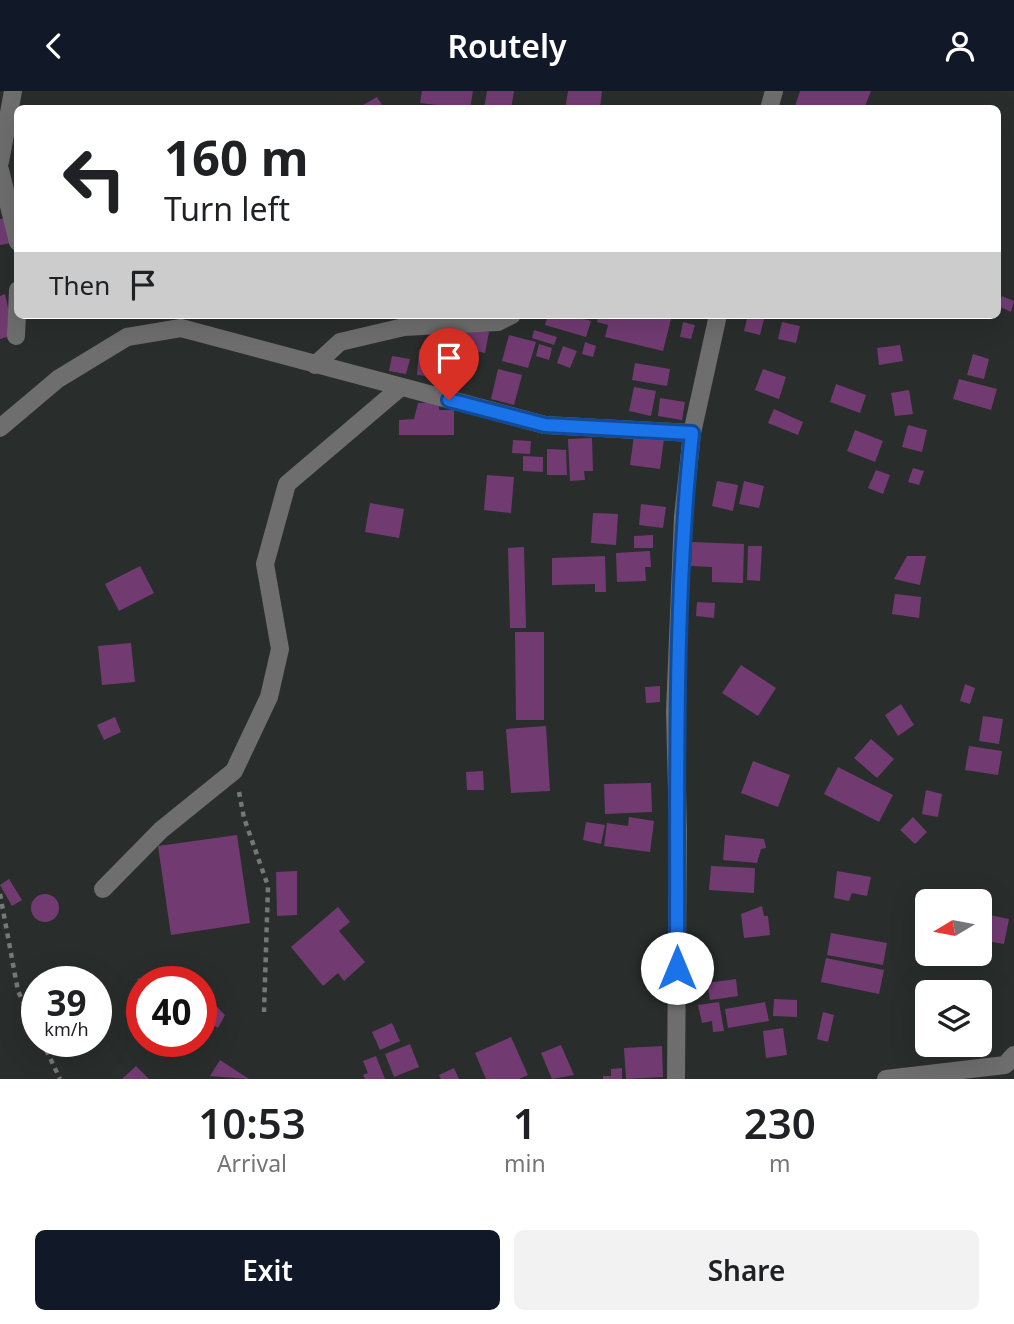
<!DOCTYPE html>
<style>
body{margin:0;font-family:"Noto Sans",sans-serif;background:#f2f2f2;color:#202124;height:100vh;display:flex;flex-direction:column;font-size:26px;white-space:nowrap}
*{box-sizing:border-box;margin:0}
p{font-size:23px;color:#757577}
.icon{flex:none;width:38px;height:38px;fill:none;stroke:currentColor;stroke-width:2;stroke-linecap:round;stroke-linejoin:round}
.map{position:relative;height:988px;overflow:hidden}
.drawer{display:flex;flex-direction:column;background:#fff;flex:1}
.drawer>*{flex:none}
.guide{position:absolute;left:14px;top:14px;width:987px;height:214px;border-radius:10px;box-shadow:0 7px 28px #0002;background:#fff;color:#202124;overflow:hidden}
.needle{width:46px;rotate:260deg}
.fabs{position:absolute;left:915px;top:798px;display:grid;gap:14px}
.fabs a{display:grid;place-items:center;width:77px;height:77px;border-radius:10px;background:#fff;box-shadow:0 7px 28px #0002;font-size:35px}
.speed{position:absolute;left:21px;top:875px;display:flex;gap:14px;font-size:35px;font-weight:700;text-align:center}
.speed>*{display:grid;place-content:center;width:91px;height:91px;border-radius:50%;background:#fff;box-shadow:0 7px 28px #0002;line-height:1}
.speed small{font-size:18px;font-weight:400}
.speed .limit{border:10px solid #d22;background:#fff;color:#111}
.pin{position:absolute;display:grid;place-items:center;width:60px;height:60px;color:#fff;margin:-72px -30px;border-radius:50% 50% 50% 0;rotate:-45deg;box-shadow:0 0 7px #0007}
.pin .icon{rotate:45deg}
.me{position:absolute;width:77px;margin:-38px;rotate:0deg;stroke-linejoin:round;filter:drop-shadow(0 0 5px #0008)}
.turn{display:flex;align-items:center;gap:24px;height:147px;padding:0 35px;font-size:32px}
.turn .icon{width:91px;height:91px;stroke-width:2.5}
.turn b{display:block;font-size:49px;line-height:60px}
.then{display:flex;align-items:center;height:66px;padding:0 35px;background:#0003;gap:14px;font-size:26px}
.eta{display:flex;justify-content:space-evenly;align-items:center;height:119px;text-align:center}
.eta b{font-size:42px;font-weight:600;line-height:49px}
.action{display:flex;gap:14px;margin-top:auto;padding:14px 35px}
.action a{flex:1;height:80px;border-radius:10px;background:#111827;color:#fff;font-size:28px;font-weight:600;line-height:80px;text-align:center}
.action a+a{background:#f2f2f2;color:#202124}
header{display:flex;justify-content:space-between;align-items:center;height:91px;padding:0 35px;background:#111827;color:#fff;font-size:32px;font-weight:600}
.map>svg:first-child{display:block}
.building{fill:#713b72}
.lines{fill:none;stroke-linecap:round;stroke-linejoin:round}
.path{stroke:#757877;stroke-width:4.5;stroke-dasharray:5 5;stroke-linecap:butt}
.minor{stroke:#6d6e6d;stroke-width:18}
.route-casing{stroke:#114b97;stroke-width:18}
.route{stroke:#1a73e8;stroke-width:12}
</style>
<header><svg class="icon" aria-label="back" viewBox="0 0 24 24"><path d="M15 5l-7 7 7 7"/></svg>Routely<svg class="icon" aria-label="person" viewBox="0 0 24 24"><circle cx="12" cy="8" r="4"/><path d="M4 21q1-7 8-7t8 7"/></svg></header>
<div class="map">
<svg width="1014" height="988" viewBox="0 0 1014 988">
<rect width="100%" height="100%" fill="#292d2b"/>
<!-- building -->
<path class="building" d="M422,0H473L470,18L420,12Z
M487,0H514L511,18H484Z
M568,0H602L600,18H565Z
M800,0H871L864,18H794Z
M377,6L382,14L364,18L363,14Z
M7,127L12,152L0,154V128Z
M5,203L14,244L0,248V205Z
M1002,205L1014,210L1011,221L998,215Z
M548,224H569L591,230L586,246L545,234Z
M599,224H672L663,260L605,246L608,234L597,231Z
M748,224H765L760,244L744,240Z
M683,231L695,234L691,248L680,246Z
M782,231L800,235L796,252L778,248Z
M460,235L489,241L485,262L456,256Z
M534,239L557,246L554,254L532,247Z
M509,244L536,251L528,277L502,270Z
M585,251L596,255L593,266L582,263Z
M539,253L552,257L549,269L536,265Z
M900,254L903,270L879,274L877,257Z
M563,255L577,260L570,277L557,272Z
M419,258L460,261L458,288L417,284Z
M973,263L989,268L984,288L967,284Z
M392,265L410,268L406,283L389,280Z
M635,272L670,278L667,295L632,289Z
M498,278L522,284L514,314L491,308Z
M763,278L786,286L779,308L755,299Z
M959,288L997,298L991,319L953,308Z
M836,293L866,304L860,322L830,311Z
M634,296L656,300L651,325L629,320Z
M909,299L913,323L895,325L891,302Z
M660,307L685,311L682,329L658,325Z
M439,311V319H454V344H399V329L414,328L418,312Z
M774,318L803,331L798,344L768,332Z
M908,334L927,339L922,361L902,356Z
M855,339L883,350L875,371L847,360Z
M634,344L664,348L660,378L630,374Z
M592,347L593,380H584L585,389L570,390L568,348Z
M513,349L531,350L530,363L512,362Z
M547,358L566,359L567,384H547Z
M523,365L543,366V381L523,380Z
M913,377L924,380L919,394L908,391Z
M876,379L890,384L883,403L868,397Z
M487,384L514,386L511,422L484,419Z
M717,390L738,394L733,420L712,415Z
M744,390L764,395L759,417L739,413Z
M370,412L404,418L399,447L365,441Z
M641,413L666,416L663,437L639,434Z
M593,422L618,423L616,454L591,452Z
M653,444V457H634V445Z
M692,451L744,453L743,492L712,491V476L691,475Z
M748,455H762L760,490L747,489Z
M524,456L526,537H510L508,457Z
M650,460L651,476H645L646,490L617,491L616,462Z
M605,465L606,501H595V493L552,494V467Z
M907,465H926L920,494L894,488Z
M140,475L154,502L119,520L105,493Z
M895,503L921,506L919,527L892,523Z
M697,511L715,512L714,527L696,525Z
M515,541H544V629H516Z
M131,552L135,591L102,594L98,555Z
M741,574L776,597L758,625L722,602Z
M965,593L975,597L970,613L960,610Z
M660,595V611L646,612L645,596Z
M901,613L914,634L898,645L885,624Z
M983,625L1003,628L999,653L979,650Z
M115,626L121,641L104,649L97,634Z
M546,635L550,700L511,702L506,638Z
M871,648L894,668L877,687L854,667Z
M969,655L1002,660L998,684L965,679Z
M753,670L790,684L778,716L741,702Z
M838,676L893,704L879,731L824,703Z
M483,680L484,699H467L466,681Z
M651,692L652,721L605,723L604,693Z
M926,699L942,703L938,726L922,723Z
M629,726L654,730L650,761L604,755L607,732L628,735Z
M913,726L927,741L915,753L900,739Z
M586,731L605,734L601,753L583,749Z
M237,744L250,832L171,844L158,755Z
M725,744L764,748L766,757L761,758L757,772L723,769Z
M711,775L755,777L754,802L709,799Z
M297,780V824L277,825L276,781Z
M837,780L871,786L867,805L852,802L849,810L834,807Z
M9,788L22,809L12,815L0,794Z
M31 817a14 14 0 1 1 28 0a14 14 0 1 1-28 0Z
M762,815L764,825H768L770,844L744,847L741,823Z
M338,816L350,831L339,840L365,871L344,890L338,882L323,895L291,856Z
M980,822L1009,828L1004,853L980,849Z
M831,842L887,852L883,874L827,864Z
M826,867L884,879L879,903L821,891Z
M138,887L148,890L142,891V915L133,913Z
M736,888L738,905L710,909L707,892Z
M201,900L225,924L218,937L201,927Z
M774,908L797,909V926L773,925Z
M719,911L724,940L713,941L712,930L702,932L698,914Z
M765,911L769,930L728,937L725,918Z
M823,921L834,924L828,951L817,948Z
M392,932L400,950L380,959L372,941Z
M783,937L787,964L766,967L763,940Z
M511,946L528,984L519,988H486L475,962Z
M410,953L419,976L394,986L385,963Z
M561,954L574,984L552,988L541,962Z
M662,955L663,986L626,988L624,957Z
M376,965L385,988H365L363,984L368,982L363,970Z
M220,969L249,988L210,985Z
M136,975L149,988H122Z
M454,977L459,988H441L439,984Z
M622,977V988H603V985H611V978Z"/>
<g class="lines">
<!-- path -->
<path class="path" d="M239,701L244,727L268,795L264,921
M0,803L18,900L37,939
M42,950L60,988"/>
<!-- minor -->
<path class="minor" d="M769,18L774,0
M0,71L13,0
M0,79L18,151
M16,245L18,199
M315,274L340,251L404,236L498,231L512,224
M0,337L58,288L127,246L181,237L545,334L692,342
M103,798L161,739L234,680L269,606L280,558L265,473L287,393L401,296
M676,988L678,739L675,620L683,426L692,342L718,224
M886,988L1005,974L1014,964"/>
</g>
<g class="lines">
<!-- route casing -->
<g class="route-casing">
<path id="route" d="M449,309L545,334L692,342C673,521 678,698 677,877"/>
</g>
<!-- route -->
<use href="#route" class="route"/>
</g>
</svg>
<div class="fabs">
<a><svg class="needle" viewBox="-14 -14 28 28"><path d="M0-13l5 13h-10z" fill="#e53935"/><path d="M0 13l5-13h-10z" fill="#757577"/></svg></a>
<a><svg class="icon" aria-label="layers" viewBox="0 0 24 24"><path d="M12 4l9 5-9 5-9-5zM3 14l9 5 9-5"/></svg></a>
</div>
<div class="speed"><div>39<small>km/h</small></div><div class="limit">40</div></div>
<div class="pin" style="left:449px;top:309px;background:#d93025"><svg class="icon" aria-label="arrive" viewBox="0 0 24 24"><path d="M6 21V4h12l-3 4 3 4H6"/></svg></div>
<svg class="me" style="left:677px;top:877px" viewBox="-20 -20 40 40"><circle r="19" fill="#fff"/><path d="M0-13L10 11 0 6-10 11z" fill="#1a73e8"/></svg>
<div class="guide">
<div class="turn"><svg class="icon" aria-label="left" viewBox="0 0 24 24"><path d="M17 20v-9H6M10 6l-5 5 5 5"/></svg><div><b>160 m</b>Turn left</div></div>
<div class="then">Then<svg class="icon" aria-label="arrive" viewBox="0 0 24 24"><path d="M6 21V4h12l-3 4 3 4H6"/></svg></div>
</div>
</div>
<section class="drawer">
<div class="eta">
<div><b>10:53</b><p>Arrival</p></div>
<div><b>1</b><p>min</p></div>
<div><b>230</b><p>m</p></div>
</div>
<div class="action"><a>Exit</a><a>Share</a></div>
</section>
